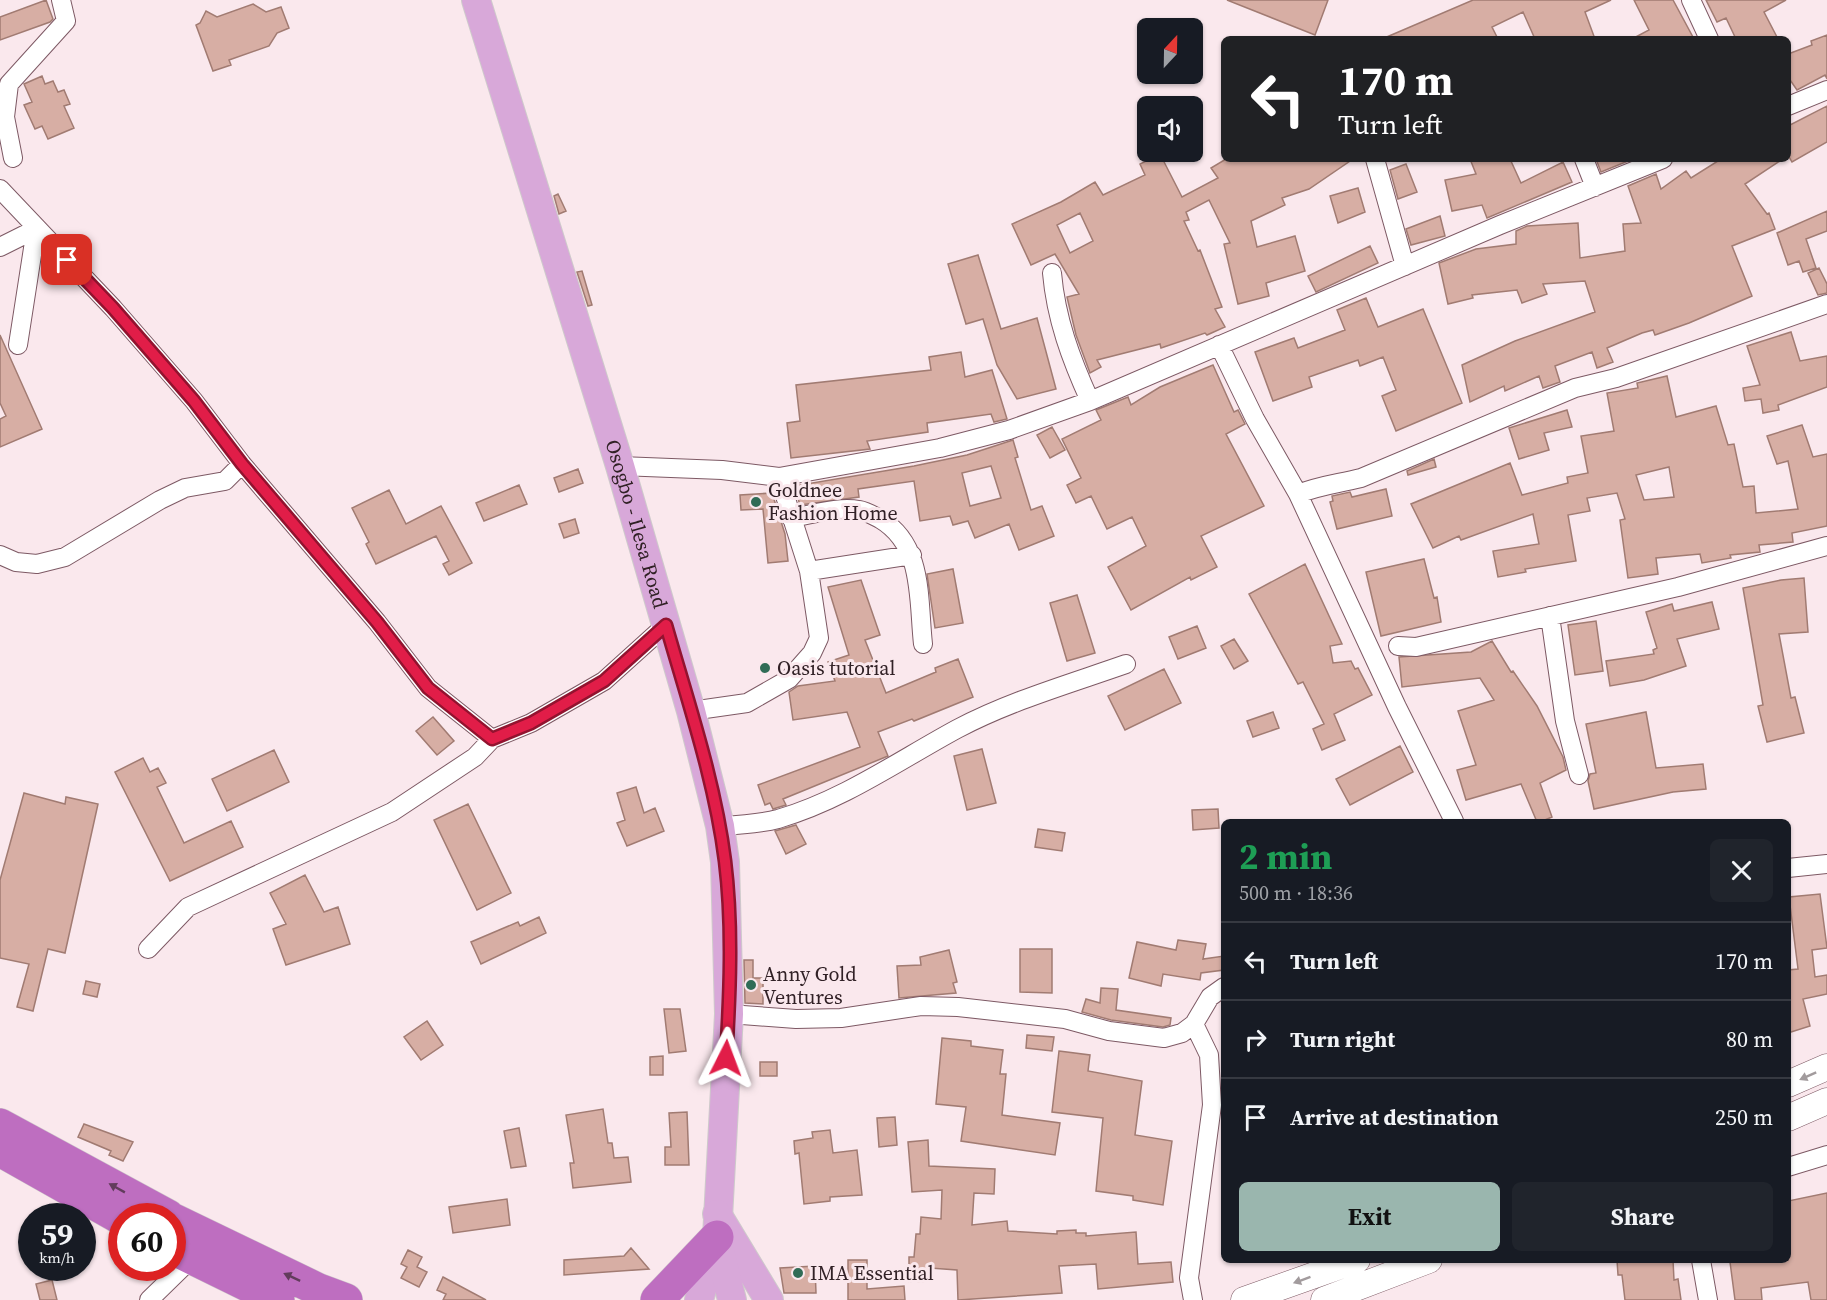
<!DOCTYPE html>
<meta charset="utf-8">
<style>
body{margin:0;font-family:"Source Serif 4",serif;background:#20242c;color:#f1f3f6;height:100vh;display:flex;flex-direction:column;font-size:22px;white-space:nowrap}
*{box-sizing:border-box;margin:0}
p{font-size:20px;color:#9ea1a6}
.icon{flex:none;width:33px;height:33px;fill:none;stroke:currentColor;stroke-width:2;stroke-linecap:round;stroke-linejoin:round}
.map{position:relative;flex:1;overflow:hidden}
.details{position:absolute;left:1221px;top:819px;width:570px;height:444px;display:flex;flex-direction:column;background:#171b24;border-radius:9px;box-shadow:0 2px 4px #0004}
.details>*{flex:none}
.guide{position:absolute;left:1221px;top:36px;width:570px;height:126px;border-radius:9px;box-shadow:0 2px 4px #0004;background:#202124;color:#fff;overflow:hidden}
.needle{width:39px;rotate:22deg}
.tools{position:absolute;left:1137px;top:18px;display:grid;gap:12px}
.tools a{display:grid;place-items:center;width:66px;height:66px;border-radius:9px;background:#171b24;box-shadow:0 2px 4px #0004;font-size:30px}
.speed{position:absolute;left:18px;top:1203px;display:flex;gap:12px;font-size:30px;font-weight:700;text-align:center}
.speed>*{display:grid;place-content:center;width:78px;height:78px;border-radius:50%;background:#171b24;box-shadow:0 2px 4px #0004;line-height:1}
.speed small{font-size:15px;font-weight:400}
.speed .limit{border:9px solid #d22;background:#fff;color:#111}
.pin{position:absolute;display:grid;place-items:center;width:51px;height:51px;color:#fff;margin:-26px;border-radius:12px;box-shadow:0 3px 9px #0006}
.me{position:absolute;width:66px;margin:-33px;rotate:3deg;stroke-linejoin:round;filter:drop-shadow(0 0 4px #0008)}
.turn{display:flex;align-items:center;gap:21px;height:126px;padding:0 18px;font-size:27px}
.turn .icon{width:78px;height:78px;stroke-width:2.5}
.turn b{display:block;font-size:42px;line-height:51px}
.round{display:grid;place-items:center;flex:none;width:63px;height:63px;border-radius:9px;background:#20242c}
.head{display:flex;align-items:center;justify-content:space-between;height:102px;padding:0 18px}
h1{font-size:36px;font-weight:700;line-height:45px;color:#1e9e55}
.button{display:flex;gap:12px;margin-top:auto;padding:12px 18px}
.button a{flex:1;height:69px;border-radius:9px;background:#9ab6ae;color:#111;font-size:24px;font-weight:700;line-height:69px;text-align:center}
.button a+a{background:#20242c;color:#f1f3f6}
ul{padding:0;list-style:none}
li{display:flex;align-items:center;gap:18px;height:78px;padding:0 18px;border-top:2px solid #363941}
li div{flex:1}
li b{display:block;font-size:22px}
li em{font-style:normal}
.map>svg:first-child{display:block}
.building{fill:#d7aea4;stroke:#a17b72;stroke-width:1.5;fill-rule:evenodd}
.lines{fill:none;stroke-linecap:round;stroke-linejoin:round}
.street-casing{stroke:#7d5964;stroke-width:20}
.secondary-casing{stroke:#7d5964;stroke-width:27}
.primary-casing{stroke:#cecacb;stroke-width:30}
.highway-casing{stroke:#cecacb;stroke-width:34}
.street{stroke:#fff;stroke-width:18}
.secondary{stroke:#fff;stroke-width:26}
.primary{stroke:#d8a8d9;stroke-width:28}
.highway{stroke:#be6ec0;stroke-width:33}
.oneway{fill:#a29b9d}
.oneway2{fill:#623c5c}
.route-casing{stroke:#92132f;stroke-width:15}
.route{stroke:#e11d48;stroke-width:10}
.poi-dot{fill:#306c56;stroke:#fae8ed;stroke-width:2}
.labels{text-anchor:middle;stroke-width:6;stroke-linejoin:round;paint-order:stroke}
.poi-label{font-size:20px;fill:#312126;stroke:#fae8ed;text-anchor:start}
.street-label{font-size:20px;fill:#312126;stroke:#fae8ed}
</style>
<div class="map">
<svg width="1827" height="1300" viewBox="0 0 1827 1300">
<rect width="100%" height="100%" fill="#fae8ed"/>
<!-- building -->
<path class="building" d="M46,0L53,19L50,22L0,40V17Z
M1227,0H1328L1315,35Z
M1473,0H1611L1585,12L1595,39H1535L1523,12L1492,27L1498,39H1382Z
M1634,0H1673L1694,39H1632L1649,30Z
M1706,0H1786L1764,12L1778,39H1736L1726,18L1717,22Z
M253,4L266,12L281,7L289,28L277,33L269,46L229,60L231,65L213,71L196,25L200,23L206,11L217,17Z
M1827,35V79L1825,75L1797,90L1788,77V54L1812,45L1811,41Z
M42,76L45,84L53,81L58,92L64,90L70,104L64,106L74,128L48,139L42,126L35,129L24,105L32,102L24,84Z
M1827,106V142L1792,162L1788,155V126Z
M1160,154L1182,197L1218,178L1211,168L1226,159H1353L1309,189L1282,198L1285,205L1251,221L1257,247L1295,236L1305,271L1266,283L1269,296L1238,304L1224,244L1230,243L1209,200L1186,212L1189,220L1184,221L1198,251L1200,250L1222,307L1215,309L1225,327L1207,335L1205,333L1161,348L1160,344L1097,360L1101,367L1090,373L1076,335L1067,297L1079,294L1055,254L1031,265L1012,224L1061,202L1095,182L1103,195L1145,175L1140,164ZM1080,213L1093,241L1070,253L1057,225Z
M1470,159H1510L1521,183L1563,162L1572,182L1487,218L1482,205L1452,211L1445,180L1476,174Z
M1596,159H1633L1601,172Z
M1721,159H1783L1745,184L1767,214L1769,213L1775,229L1732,246L1752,296L1689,323L1655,335L1653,330L1642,333L1607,348L1613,362L1597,368L1592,352L1555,366L1560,382L1543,388L1539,376L1505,391L1504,386L1470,402L1462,365L1515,341L1595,312L1585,281L1543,284L1547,294L1522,303L1517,290L1472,295L1473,298L1448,304L1439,263L1476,249L1516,244V231L1527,226L1578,223L1580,258L1625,251L1623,224L1641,223L1628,186L1656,174L1661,189L1686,171L1691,178Z
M1406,164L1417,192L1398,199L1390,170Z
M1358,188L1365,212L1338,223L1330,196Z
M558,194L566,211L559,214L554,196Z
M1827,211V231L1806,239L1816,268L1803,272L1799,261L1788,265L1777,233Z
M1440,216L1445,236L1411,245L1406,229Z
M1370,246L1378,263L1316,292L1308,276Z
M978,255L1001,329L1037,318L1056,389L1017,399L997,365L983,319L966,324L948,264Z
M1819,268L1827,284V293L1818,295L1808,273Z
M582,271L592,305L588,306L577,272Z
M1366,298L1378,327L1423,309L1462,403L1396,431L1382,396L1396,390L1383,357L1360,366L1358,360L1309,377L1312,387L1273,401L1255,352L1294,338L1298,348L1345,330L1337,310Z
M1791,332L1800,361L1827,356V387L1778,405L1779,410L1763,413L1761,399L1745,401L1743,388L1760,385L1747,346Z
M0,335L42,429L0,447V419L6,416L0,403Z
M961,352L965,377L992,370L1007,419L994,422L991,414L927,423L928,432L867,441L870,449L791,458L787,423L800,421L796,385L931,370L929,357Z
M1213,365L1234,412L1238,410L1245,424L1226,434L1264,506L1201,536L1217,567L1191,580L1190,577L1131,610L1108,567L1146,546L1132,517L1107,529L1091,496L1076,503L1067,485L1081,478L1062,439L1101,420L1096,410L1128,397L1131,405L1160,387Z
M1667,376L1676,417L1716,406L1728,445L1734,444L1743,487L1754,486L1756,513L1798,509L1788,461L1777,464L1767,436L1802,425L1813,457L1827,454V526L1792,533L1793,542L1759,545L1760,552L1730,555L1731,558L1702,563L1700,554L1656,558L1658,574L1628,578L1620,520L1625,519L1617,493L1587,498L1590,511L1568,515L1576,561L1525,569L1526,572L1498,577L1493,551L1539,544L1533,514L1461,540L1459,536L1433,548L1411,504L1510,463L1522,495L1568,483L1567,477L1588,473L1581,436L1614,431L1607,393L1638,388L1637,383ZM1669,467L1674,497L1644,500L1636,475Z
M1567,410L1572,427L1544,433L1549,450L1519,459L1509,428Z
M1052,427L1065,450L1050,458L1037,435Z
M1013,440L1018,457L1015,458L1031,510L1042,506L1054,536L1019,550L1009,524L975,538L968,521L953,525L950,516L920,521L914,481L858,489L859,497L800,505L794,486L914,466L967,455ZM991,466L1001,498L970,506L962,473Z
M1434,459L1436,467L1408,475L1407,471Z
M578,469L583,483L559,492L554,478Z
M519,485L527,504L484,521L476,503Z
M1386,489L1392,516L1337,529L1330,502L1333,501L1332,496L1350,492L1352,497Z
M389,490L406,524L441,506L472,563L449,575L443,564L449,561L436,536L376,564L366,544L369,542L352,508Z
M772,493L785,534L788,561L768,563L763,509L741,510L740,495Z
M575,519L579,533L564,538L559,524Z
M1424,559L1434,598L1437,597L1441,622L1381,636L1366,572Z
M1305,564L1342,644L1330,646L1333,663L1351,661L1355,669L1358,668L1372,695L1334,714L1345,740L1322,750L1313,729L1324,724L1303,682L1298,684L1249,594Z
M953,569L963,623L935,628L927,574Z
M1804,578L1808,632L1779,634L1791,698L1795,697L1804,733L1767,742L1758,706L1763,705L1743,588L1781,580Z
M861,580L880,635L865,640L886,693L936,672L935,668L958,659L973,697L914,721L912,719L878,732L888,756L783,799L786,805L773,809L770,803L765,805L758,785L860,747L847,712L793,720L789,692L798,686L835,681L828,662L849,655L828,587Z
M1077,595L1095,653L1067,661L1050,603Z
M1712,602L1719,629L1677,639L1686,666L1644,680L1610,686L1606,661L1654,654L1653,650L1657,648L1646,612L1672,604L1674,611Z
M1596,621L1603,671L1575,675L1568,625Z
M1197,626L1206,648L1178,659L1169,637Z
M1234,639L1248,661L1234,669L1221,646Z
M1492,641L1511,672L1513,671L1537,706L1563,757L1566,770L1540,783L1552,817L1540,822H1537L1521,784L1466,800L1457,770L1476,765L1458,711L1494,700L1480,678L1402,687L1399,657L1471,652Z
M1164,669L1181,703L1125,730L1108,696Z
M1273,712L1279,728L1253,737L1247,721Z
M1646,712L1656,768L1703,764L1706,789L1673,792L1594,809L1588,781L1590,774L1596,773L1586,724Z
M433,717L454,741L437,755L416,731Z
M1400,746L1413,772L1350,805L1336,779Z
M982,749L996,803L967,810L954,756Z
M274,750L289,782L227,811L212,779Z
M143,758L150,772L158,768L166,783L157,787L184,843L231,821L243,847L170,881L115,772Z
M636,787L644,813L655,808L664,831L627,846L617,823L625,820L617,793Z
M24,793L65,804L66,797L98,804L65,953L48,949L33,1011L17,1007L29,964L0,958V880Z
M468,804L511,893L477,910L434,820Z
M1218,809L1219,828L1193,830L1192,810Z
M796,825L806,844L786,854L775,831Z
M1038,829L1065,833L1062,851L1035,847Z
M305,875L324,912L338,907L350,944L286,965L273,929L286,924L270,893Z
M1820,894L1827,948L1812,950L1815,977L1827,975V994L1803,999L1810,1026L1788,1033V970L1798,969L1789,897Z
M539,917L546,933L481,964L471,942L518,922L520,926Z
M1178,940L1206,944L1203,959L1224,956V970L1201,973L1200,980L1163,974L1161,986L1129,978L1137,942L1176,950Z
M1020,949H1052V993L1020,992Z
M949,950L957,982L953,983L956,993L899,998L897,966L921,965L920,957Z
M744,960H753V978H763V1004L745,1003Z
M86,981L100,984L97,997L83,994Z
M1101,988L1118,989L1116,1010L1171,1018L1170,1025L1163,1027L1111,1020L1082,1012L1086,999L1100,1003Z
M664,1009H680L686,1051L669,1053Z
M427,1021L443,1045L421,1060L404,1037Z
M1027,1035L1054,1037L1052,1051L1026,1048Z
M942,1038L971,1041V1046L1003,1050L1000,1074H1006L1002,1115L1060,1123L1055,1155L961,1141L966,1107L936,1104Z
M1059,1051L1090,1055L1088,1071L1142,1081L1135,1135L1172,1141L1163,1205L1133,1200V1196L1096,1191L1103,1118L1052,1112Z
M663,1056V1075H650V1057Z
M760,1062H777V1076H760Z
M603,1109L608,1143H612L614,1158L628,1157L631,1182L573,1188L570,1163H574L566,1115Z
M687,1112L689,1165H665V1147H671L669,1113Z
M895,1117L897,1145L879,1147L877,1118Z
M84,1124L133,1142L123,1161L109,1155L111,1151L78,1137Z
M519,1128L526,1166L511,1168L504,1131Z
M830,1130L833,1153L857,1150L862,1195L830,1197V1201L804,1204L799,1153L795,1154L794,1141L813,1138L812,1132Z
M928,1140L929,1166L995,1169L994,1194L974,1193L972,1225L1007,1221L1008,1231L1057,1234V1231L1076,1230V1233H1086V1236L1136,1232L1138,1264L1171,1262L1173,1282L1098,1289L1096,1264L1059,1266L1062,1293L958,1300L957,1270L930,1268V1281L909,1282V1257H914L916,1234H920L921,1217L941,1219L942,1190L912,1192L908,1142Z
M1827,1193V1300H1811L1808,1282L1761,1288L1762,1300H1735L1730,1262L1788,1260V1201Z
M507,1199L510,1225L453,1233L449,1207Z
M631,1248L649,1269L564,1275V1260L624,1256Z
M408,1250L422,1257L417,1267L427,1272L419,1287L401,1278L407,1267L401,1264Z
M848,1260H867V1289L904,1286L905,1300H848Z
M1617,1260H1673L1674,1280L1678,1279L1681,1300H1625L1622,1275H1618Z
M815,1266L816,1293H784L780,1268Z
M443,1277L486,1300H443L446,1294L437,1290Z
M52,1280L57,1300H40L36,1284Z"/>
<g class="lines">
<!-- street casing -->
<g class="street-casing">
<path id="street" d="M1691,0L1709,39
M1788,106L1827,90
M13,158L5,117L9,84L66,21L61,0
M1375,159L1405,266
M1584,159L1595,187
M0,189L113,308L194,401L242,464L377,622L428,688L492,739
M0,247L36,229
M1052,273C1056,319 1071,359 1090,401
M18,345L36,229
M1219,345L1255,419L1298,494L1397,707L1454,821
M620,466L722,470L779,477L940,448L1009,430L1090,401L1500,225L1663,159
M1298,494C1321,485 1337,484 1361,478L1575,388L1616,378L1827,304
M791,518C811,515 838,506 859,510C866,511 874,516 880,519C924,545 918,599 923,644
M0,555L16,562L37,564L65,557L160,500L185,488L225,481L242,464
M809,571L912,555
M1550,616L1565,721L1579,775
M1398,646L1416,647L1678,587L1827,546
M691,711L747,703L789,679L812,653L819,638L809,571L779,477
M720,826C739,825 759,824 778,819C843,800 898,761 957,729C1010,701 1069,684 1126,664
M1788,868L1827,864
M148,949L188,907L392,812L475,757L492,739L531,723L604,681L666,625
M729,1014L796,1019L841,1018L921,1006L958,1007L1065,1019L1109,1031L1164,1038L1182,1033L1194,1024L1210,997L1224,987
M1788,1167L1827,1155
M1701,1260L1708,1300
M149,1300L191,1259
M1193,1300L1189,1278L1212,1105L1209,1055L1194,1024"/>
</g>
<!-- secondary casing -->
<g class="secondary-casing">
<path id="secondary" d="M1788,1084L1827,1067
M1788,1118L1827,1101
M1244,1300L1357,1260
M1324,1300L1429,1260"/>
</g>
<!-- primary casing -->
<g class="primary-casing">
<g id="primary">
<path id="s1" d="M476,0L620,466L691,711L720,826L725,862L729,1014L717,1237L699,1300"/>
<path d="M717,1214L769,1300"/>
<path d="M717,1239L732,1300"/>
</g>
</g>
<!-- highway casing -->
<g class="highway-casing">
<path id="highway" d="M0,1125L168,1216
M0,1150L122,1219
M172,1219L319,1290L346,1300
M172,1248L278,1300
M657,1300L717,1237"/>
</g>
<!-- street -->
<use href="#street" class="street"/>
<!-- secondary -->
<use href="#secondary" class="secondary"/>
<!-- primary -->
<use href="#primary" class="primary"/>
<!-- highway -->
<use href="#highway" class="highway"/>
</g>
<!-- one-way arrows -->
<defs><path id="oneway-solid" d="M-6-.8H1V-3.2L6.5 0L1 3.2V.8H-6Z" transform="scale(1.5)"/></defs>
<g class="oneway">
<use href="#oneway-solid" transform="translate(1808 1076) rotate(156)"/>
<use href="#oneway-solid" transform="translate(1302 1280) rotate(160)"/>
</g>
<g class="oneway2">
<use href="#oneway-solid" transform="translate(117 1188) rotate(-151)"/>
<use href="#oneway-solid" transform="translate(292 1277) rotate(-155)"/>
</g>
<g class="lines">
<!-- route casing -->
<g class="route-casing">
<path id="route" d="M67,260L113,308L194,401L242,464L377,622L428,688L492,739L531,723L604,681L666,625C688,702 715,781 725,861C733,925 730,994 726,1058"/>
</g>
<!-- route -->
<use href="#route" class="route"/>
</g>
<!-- markers -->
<g class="poi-dot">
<circle cx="756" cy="502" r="6"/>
<circle cx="765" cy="668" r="6"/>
<circle cx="751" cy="985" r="6"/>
<circle cx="798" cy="1273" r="6"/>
</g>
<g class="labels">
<!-- poi labels -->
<g class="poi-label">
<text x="768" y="497">Goldnee<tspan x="768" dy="23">Fashion Home</tspan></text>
<text x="777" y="675">Oasis tutorial</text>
<text x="763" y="981">Anny Gold<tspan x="763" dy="23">Ventures</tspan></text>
<text x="810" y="1280">IMA Essential</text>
</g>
<!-- street labels -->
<g class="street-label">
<text dy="7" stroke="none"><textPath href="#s1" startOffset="548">Osogbo - Ilesa Road</textPath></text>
</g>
</g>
</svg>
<div class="tools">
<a><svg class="needle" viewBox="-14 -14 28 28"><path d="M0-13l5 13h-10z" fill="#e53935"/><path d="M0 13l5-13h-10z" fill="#9ea1a6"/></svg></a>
<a><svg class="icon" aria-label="sound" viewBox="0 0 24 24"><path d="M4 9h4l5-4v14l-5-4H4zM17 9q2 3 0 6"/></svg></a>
</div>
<div class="speed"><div>59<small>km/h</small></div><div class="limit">60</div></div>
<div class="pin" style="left:67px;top:260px;background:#d93025"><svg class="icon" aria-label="arrive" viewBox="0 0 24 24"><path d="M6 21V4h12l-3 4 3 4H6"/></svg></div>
<svg class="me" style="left:726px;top:1058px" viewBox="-20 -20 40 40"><path d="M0-17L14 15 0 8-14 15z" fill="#e11d48" stroke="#fff" stroke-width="4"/></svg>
<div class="guide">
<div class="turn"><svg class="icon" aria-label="left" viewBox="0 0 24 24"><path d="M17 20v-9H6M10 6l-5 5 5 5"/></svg><div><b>170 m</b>Turn left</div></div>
</div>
<section class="details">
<div class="head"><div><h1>2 min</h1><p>500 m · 18:36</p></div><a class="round"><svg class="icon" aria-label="close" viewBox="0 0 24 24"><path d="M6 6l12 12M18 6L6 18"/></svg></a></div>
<ul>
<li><svg class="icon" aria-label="left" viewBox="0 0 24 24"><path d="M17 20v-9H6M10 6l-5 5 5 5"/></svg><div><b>Turn left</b></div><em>170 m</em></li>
<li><svg class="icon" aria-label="right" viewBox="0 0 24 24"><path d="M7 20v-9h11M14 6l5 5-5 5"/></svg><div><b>Turn right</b></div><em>80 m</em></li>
<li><svg class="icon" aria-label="arrive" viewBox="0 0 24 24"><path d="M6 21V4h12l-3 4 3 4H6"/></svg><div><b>Arrive at destination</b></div><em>250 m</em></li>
</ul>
<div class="button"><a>Exit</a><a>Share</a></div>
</section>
</div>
